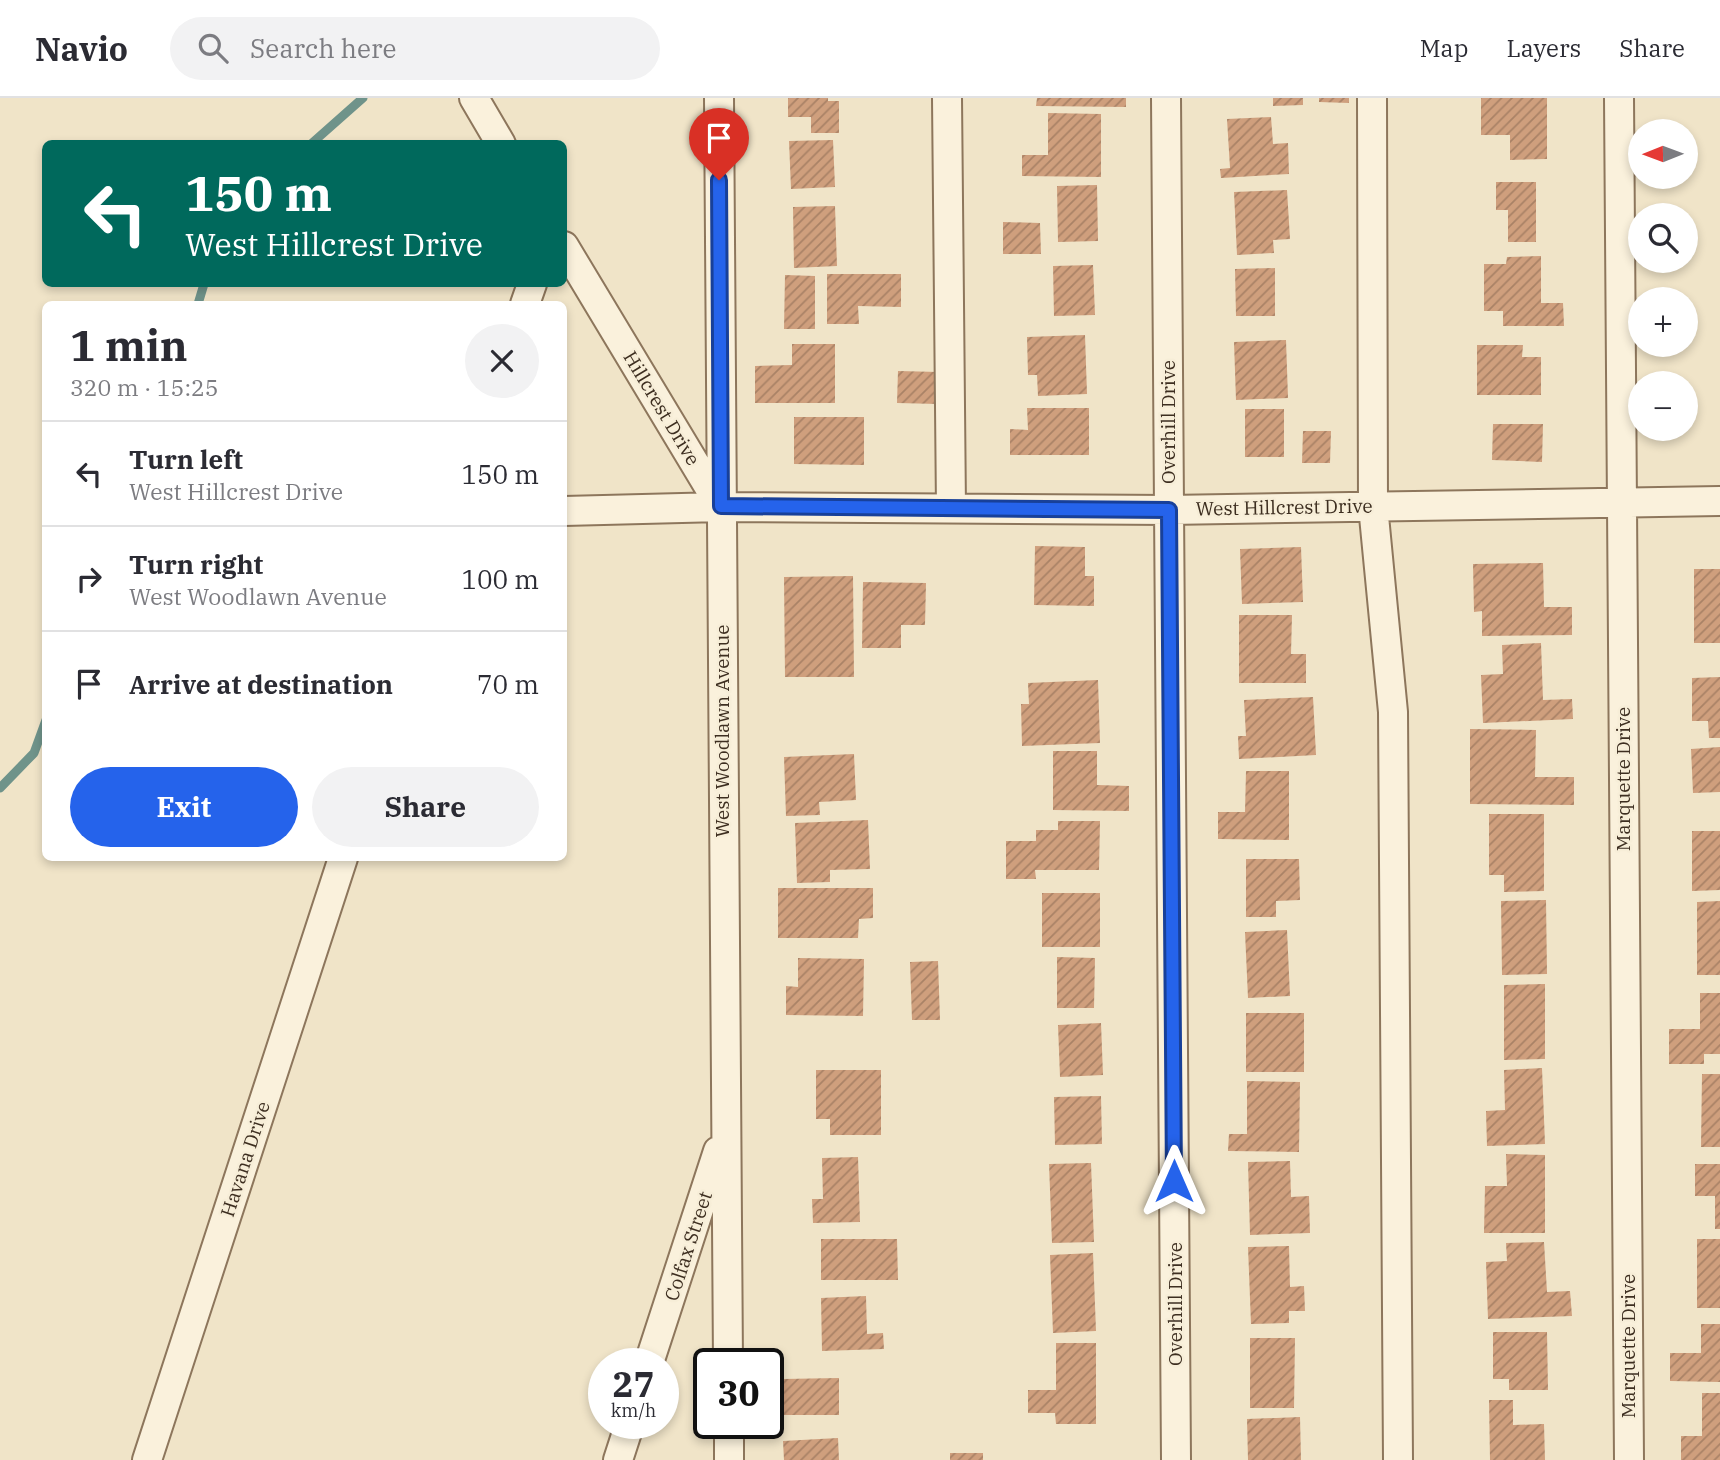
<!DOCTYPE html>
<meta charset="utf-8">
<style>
body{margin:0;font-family:"IBM Plex Serif",serif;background:#f2f2f3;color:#2b2b33;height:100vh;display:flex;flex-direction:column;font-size:26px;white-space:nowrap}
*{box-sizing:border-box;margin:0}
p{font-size:23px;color:#7c7c81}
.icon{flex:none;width:38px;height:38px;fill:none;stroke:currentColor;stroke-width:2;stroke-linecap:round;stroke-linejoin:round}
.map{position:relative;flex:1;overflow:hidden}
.side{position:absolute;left:42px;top:203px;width:525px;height:560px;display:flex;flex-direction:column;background:#fff;border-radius:10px;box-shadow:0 4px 10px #0003}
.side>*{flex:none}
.top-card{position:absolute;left:42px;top:42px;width:525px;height:147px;border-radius:10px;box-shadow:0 4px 10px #0003;background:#00695c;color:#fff;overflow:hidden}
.needle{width:46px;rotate:269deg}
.tools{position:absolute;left:1628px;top:21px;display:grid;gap:14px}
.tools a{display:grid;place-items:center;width:70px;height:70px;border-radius:50%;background:#fff;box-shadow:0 4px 10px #0003;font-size:35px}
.speed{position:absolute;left:588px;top:1250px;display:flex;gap:14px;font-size:35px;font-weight:700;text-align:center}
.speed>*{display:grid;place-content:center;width:91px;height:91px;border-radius:50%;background:#fff;box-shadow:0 4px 10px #0003;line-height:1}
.speed small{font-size:18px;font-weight:400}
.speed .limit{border:4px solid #111;border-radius:10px;background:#fff;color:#111}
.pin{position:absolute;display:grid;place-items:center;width:60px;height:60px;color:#fff;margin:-72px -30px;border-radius:50% 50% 50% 0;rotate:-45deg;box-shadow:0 0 7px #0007}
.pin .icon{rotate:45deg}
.me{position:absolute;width:77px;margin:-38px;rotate:0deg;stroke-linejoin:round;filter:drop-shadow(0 0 5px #0008)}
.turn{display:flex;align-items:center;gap:24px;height:147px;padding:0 28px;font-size:32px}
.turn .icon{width:91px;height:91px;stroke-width:2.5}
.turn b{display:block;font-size:49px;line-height:60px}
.round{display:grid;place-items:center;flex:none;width:74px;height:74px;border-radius:37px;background:#f2f2f3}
.summary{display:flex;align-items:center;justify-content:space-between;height:119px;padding:0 28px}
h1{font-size:42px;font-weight:700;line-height:52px}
.cta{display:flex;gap:14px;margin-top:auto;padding:14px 28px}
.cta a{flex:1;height:80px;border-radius:42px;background:#2563eb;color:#fff;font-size:28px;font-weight:700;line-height:80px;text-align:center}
.cta a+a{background:#f2f2f3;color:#2b2b33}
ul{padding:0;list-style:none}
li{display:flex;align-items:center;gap:21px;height:105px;padding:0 28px;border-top:2px solid #e1e1e2}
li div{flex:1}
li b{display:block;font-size:26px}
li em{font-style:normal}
header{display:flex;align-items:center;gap:42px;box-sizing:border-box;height:98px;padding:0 35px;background:#fff;border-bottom:2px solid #e1e1e2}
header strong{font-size:33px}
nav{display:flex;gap:38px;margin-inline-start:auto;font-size:24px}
.search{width:490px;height:63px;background:#f2f2f3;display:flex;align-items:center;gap:18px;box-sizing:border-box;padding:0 24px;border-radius:38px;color:#7c7c81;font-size:26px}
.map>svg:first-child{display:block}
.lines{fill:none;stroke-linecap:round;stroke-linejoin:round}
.stream{stroke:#6f938a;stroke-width:9}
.building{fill:url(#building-hatch)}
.minor-casing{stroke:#8d765c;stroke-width:32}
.minor{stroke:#faf1dc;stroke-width:28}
.route-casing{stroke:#184099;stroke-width:18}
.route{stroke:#2563eb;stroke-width:12}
.labels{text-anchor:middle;stroke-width:5;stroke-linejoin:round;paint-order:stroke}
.street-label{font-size:19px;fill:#3d2e20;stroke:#f7eed8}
</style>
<header>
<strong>Navio</strong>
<div class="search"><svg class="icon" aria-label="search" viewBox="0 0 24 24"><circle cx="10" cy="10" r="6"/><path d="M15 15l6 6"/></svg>Search here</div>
<nav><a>Map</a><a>Layers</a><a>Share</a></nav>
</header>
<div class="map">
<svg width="1720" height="1362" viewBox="0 0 1720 1362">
<defs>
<pattern id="building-hatch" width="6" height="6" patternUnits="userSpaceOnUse" patternTransform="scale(1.75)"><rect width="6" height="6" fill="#cf9f7d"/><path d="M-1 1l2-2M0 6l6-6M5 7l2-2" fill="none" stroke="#a98266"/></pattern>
</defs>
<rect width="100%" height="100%" fill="#f0e4c8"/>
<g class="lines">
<!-- stream -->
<path class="stream" d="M311,46L363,0
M198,206L204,186
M0,690L34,655L46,622"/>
</g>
<!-- building -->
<path class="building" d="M788,0H828V3H839V35H811V19H788Z
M1037,0H1126V9L1036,8Z
M1273,0H1303V7L1273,8Z
M1319,0H1349V5L1319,4Z
M1481,0H1547V61L1510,62V37H1481Z
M1048,15L1101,16V79L1022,78V57H1048Z
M1271,19L1273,46L1288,45L1289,76L1221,80L1220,71L1230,70L1227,21Z
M833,42L835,89L791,91L789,43Z
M1496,84H1536V144H1508V112H1496Z
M1097,87L1098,143L1058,144L1057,88Z
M1287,92L1290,141L1273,142L1274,155L1237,157L1234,94Z
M835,108L837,168L794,170L793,109Z
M1003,124L1040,125L1041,156H1003Z
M1541,158V205H1563L1564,228H1503V213H1484V166H1506L1507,159Z
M1093,167L1095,217L1054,218L1053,168Z
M1275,170V218H1236L1235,171Z
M827,176H901V209L858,208L859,226H827Z
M785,177L815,178V231H784Z
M1085,237L1087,296L1038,298L1037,277H1028L1027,239Z
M1286,242L1288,300L1236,302L1234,244Z
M792,246H835V305H755V268L792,267Z
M1477,247H1523L1522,259H1541V297H1477Z
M898,273L939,274L938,306L897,305Z
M1027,310H1089V357H1010V331L1028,332Z
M1245,311H1284V359H1245Z
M794,319H864V367L794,366Z
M1493,326H1543L1542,364L1492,362Z
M1303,333H1331L1330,365H1302Z
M1035,448L1085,449V478H1094V508L1034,507Z
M1301,449L1303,504L1242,506L1240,451Z
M1543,465L1544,509H1572V537L1482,538V513L1474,514L1473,466Z
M1694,471H1720V545H1694Z
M853,478L854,579H785L784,479Z
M863,484L926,485L925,527H901V550H862Z
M1239,517H1292L1291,556H1306V585H1239Z
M1541,545L1543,602L1572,601L1573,621L1483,625L1481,577L1503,576L1502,547Z
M1720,579V640H1709L1708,623H1692V580Z
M1098,582L1100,645L1022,648L1021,606H1029L1028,585Z
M1313,599L1316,657L1239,661L1238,638H1246L1244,602Z
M1470,631L1536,632L1535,679H1574V707L1470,706Z
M1720,649V694L1693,695L1691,651Z
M1053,653H1097V687L1129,688V713L1053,712Z
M854,656L856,702L819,704L820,717L786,718L784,659Z
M1246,673H1289V742L1218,741V714H1245Z
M1489,716H1544V793L1504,794V777H1489Z
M868,722L870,771L830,772V784L797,785L795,725Z
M1058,723H1100L1099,772H1035L1036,781H1006V743H1036V732H1058Z
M1692,733H1720V792L1692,793Z
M1246,761H1299L1300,802L1276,803V819H1246Z
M778,790H873V820L859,821L858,840H778Z
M1042,795H1100V849H1042Z
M1546,802L1547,876L1502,877L1501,803Z
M1720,803V877H1697V804Z
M1287,832L1290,898L1248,900L1245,834Z
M1057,859L1095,860L1094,910H1057Z
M798,860L864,861L863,918L786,917V888L798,889Z
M938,863L940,922H912L910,864Z
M1545,886V961L1504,962V887Z
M1700,895H1720V956H1704V966H1669V931H1700Z
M1246,915H1304V974H1246Z
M1101,925L1103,977L1060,979L1058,927Z
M1542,970L1545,1046L1487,1048L1486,1013L1505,1012L1504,972Z
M816,972H881V1037H830V1021H816Z
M1702,976H1720V1049H1701Z
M1247,983L1300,984L1299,1054L1228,1053L1229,1036H1247Z
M1101,998L1102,1046L1055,1047L1054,999Z
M1506,1056L1545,1057V1135H1484L1485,1088H1507Z
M858,1059L860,1124L813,1125L812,1101H823L822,1060Z
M1290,1063L1291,1099L1309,1098L1310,1135L1250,1137L1248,1064Z
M1091,1065L1094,1144L1052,1145L1049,1066Z
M1695,1066H1720V1131H1715V1098H1695Z
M821,1141H897L898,1182H821Z
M1697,1141H1720V1210H1697Z
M1544,1144L1547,1194L1570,1193L1572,1218L1488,1221L1486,1164L1507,1163L1506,1145Z
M1289,1148L1290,1189L1304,1188L1305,1213H1289V1225L1251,1226L1248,1149Z
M1093,1155L1096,1233L1053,1235L1050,1157Z
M866,1198L867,1236L883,1235L884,1251L822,1253L821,1200Z
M1701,1226H1720V1284L1670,1283V1255H1701Z
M1493,1234H1547L1548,1292H1509V1281H1493Z
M1250,1240H1295L1294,1310H1250Z
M1056,1245H1096V1326H1056L1055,1315H1028V1292H1056Z
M839,1280V1317H783V1281Z
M1702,1295H1720V1362H1681V1338H1702Z
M1489,1302H1513V1327L1544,1326L1545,1362H1490Z
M1300,1319L1301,1362H1248L1247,1321Z
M838,1340L839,1362H784L783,1343Z
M950,1355H983V1362H950Z"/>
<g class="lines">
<!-- minor casing -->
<g class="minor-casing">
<path id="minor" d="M474,0L501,46
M719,0L728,1265
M947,0L951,410
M1166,0L1176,1362
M1372,0L1373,408L1393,614L1398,1362
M1619,0L1629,1362
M564,148L721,409
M525,206L532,186
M564,413L721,409L1169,412L1720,403
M649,1265L718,1053
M729,1325V1362
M147,1362L343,760
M618,1362L630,1325"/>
</g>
<!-- minor -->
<use href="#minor" class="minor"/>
</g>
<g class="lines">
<!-- route casing -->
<g class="route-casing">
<path id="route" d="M719,82L721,408L1169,412L1174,1083"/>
</g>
<!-- route -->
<use href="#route" class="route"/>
</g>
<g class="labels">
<!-- street labels -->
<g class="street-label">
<text transform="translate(662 310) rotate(59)" y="7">Hillcrest Drive</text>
<text transform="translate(1168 324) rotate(-90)" y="7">Overhill Drive</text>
<text transform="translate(1284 409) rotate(-1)" y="7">West Hillcrest Drive</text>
<text transform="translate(722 633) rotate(-90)" y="7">West Woodlawn Avenue</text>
<text transform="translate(1623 681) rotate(-90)" y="7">Marquette Drive</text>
<text transform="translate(245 1061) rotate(-72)" y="7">Havana Drive</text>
<text transform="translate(688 1148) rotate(-72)" y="7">Colfax Street</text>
<text transform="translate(1175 1206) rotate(-90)" y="7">Overhill Drive</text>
<text transform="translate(1628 1248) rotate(-90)" y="7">Marquette Drive</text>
</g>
</g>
</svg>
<div class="tools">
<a><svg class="needle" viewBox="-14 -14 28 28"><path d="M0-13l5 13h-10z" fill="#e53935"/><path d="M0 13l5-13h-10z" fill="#7c7c81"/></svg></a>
<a><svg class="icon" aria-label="search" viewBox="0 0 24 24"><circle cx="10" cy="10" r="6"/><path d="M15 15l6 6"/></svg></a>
<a>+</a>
<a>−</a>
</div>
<div class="speed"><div>27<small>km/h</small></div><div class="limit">30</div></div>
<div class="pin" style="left:719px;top:82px;background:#d93025"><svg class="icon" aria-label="arrive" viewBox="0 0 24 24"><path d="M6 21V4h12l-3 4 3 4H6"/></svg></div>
<svg class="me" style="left:1174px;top:1083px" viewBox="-20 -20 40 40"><path d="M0-17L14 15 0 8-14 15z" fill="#2563eb" stroke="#fff" stroke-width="4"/></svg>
<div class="top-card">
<div class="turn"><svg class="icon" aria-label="left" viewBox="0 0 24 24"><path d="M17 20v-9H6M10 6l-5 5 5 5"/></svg><div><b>150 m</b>West Hillcrest Drive</div></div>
</div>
<section class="side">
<div class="summary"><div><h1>1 min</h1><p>320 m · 15:25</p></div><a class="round"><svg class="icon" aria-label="close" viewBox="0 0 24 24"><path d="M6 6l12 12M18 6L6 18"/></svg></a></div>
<ul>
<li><svg class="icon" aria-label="left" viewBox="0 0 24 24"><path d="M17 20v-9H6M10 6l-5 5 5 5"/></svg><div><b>Turn left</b><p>West Hillcrest Drive</p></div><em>150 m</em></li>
<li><svg class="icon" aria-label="right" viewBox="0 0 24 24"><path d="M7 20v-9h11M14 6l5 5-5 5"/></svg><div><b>Turn right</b><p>West Woodlawn Avenue</p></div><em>100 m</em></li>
<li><svg class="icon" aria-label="arrive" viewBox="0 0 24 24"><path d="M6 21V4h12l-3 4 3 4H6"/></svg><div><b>Arrive at destination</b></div><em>70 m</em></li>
</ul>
<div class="cta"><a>Exit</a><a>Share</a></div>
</section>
</div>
